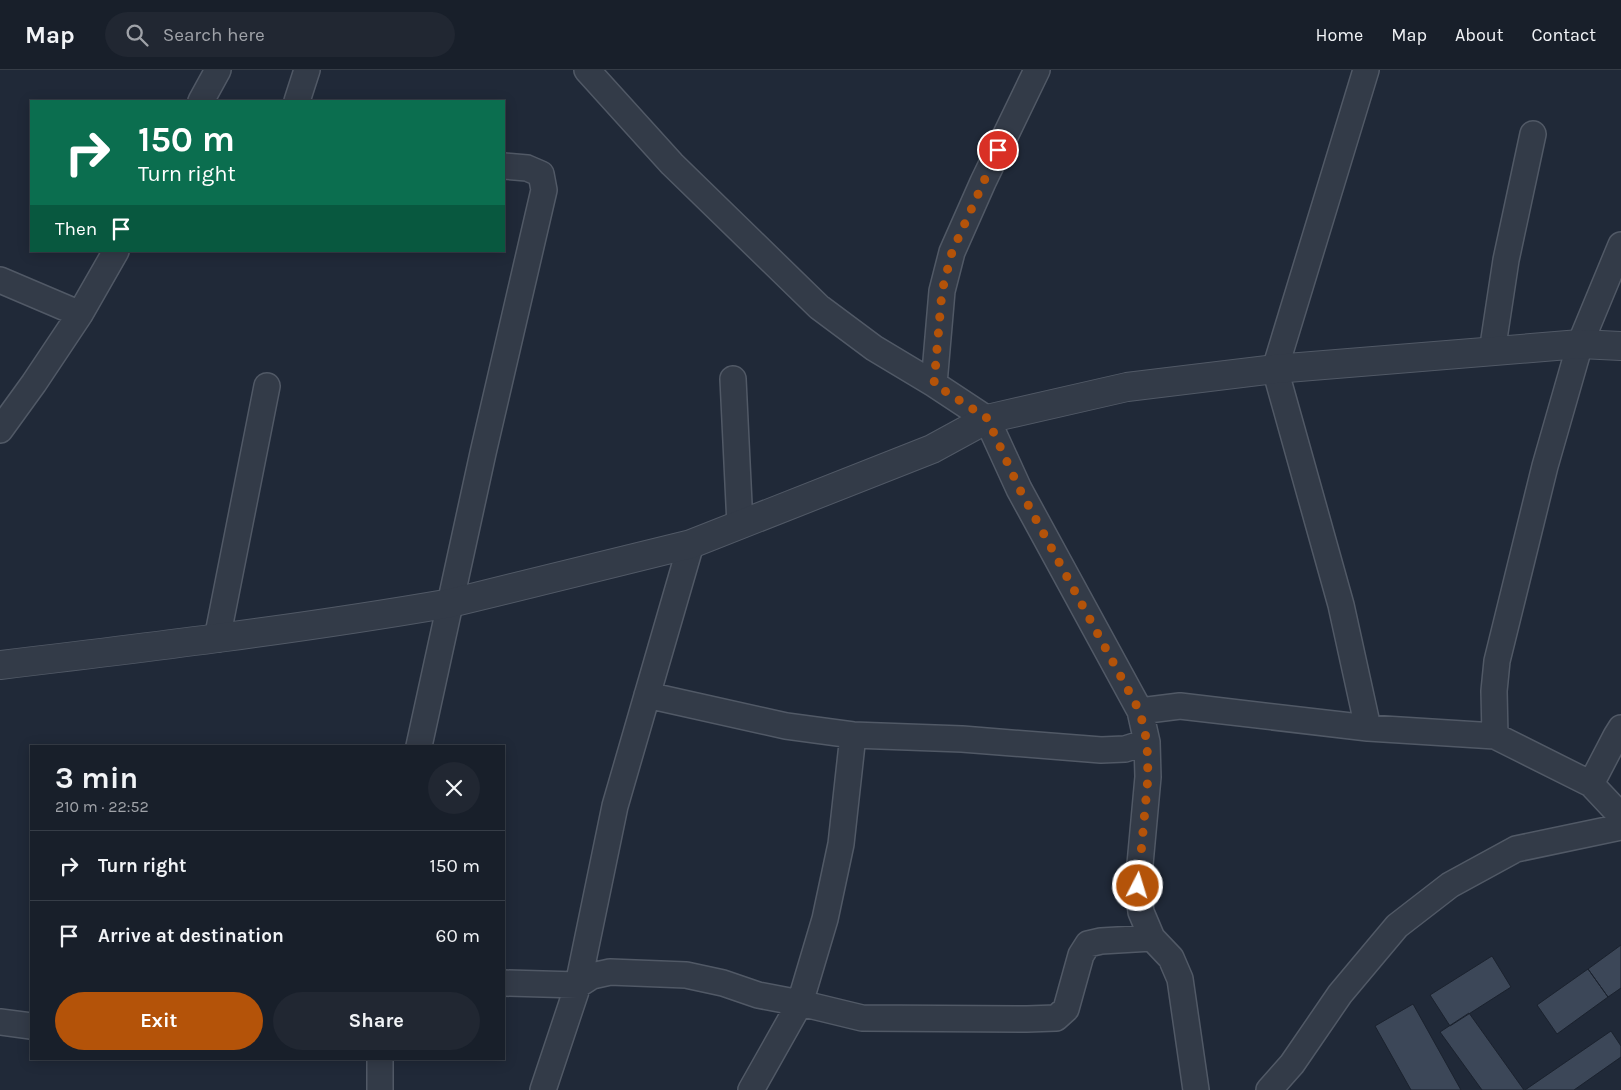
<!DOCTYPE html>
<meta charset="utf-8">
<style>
body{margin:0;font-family:Karla,sans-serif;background:#212732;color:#f1f3f6;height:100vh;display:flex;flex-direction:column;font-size:19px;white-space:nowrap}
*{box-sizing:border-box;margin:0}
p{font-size:16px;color:#9fa2a8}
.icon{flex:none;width:28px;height:28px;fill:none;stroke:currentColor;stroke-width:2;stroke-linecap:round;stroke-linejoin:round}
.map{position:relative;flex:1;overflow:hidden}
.side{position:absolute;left:30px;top:675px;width:475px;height:315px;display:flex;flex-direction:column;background:#181f2a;border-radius:0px;box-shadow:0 2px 12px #0003,0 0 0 1px #363d47}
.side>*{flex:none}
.guide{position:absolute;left:30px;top:30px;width:475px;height:152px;border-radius:0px;box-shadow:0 2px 12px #0003,0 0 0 1px #363d47;background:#0b6e4f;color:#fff;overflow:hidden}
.pin{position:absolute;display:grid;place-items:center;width:42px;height:42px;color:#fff;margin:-21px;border:2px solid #fff;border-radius:50%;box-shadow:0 1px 5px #0007}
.me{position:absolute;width:55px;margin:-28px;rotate:5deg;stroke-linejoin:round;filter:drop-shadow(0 0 4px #0008)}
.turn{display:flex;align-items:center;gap:18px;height:105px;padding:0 25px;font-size:22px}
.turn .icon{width:65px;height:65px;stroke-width:2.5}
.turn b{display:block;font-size:35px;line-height:42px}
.then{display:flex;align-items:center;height:48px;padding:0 25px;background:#0003;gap:10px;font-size:19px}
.round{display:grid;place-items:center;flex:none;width:52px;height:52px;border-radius:26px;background:#212732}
.headline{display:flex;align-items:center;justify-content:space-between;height:85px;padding:0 25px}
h1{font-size:30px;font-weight:700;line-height:38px}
.button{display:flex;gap:10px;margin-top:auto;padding:10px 25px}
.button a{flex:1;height:58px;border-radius:30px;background:#b45309;color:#fff;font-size:20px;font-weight:700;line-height:58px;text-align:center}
.button a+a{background:#212732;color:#f1f3f6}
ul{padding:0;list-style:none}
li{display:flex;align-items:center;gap:15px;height:70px;padding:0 25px;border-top:1px solid #363d47}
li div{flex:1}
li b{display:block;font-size:19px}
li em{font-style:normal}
header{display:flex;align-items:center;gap:30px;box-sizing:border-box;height:70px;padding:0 25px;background:#181f2a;border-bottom:1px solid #363d47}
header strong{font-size:24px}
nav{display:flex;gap:28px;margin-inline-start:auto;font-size:18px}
.search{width:350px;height:45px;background:#212732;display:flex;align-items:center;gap:12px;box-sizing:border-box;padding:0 18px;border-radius:28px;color:#9fa2a8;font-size:19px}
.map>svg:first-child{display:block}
.building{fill:#3c4758;stroke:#1b222e}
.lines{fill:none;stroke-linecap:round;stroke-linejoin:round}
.minor-casing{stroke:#515966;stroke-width:28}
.tertiary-casing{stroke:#515966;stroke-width:30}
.minor{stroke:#333b48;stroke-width:25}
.tertiary{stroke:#333b48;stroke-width:28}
.route{stroke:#b45309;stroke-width:9;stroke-dasharray:0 16.2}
</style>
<header>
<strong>Map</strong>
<div class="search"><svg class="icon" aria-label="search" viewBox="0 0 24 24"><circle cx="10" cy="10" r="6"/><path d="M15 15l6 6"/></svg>Search here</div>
<nav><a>Home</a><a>Map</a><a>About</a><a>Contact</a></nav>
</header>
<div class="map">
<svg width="1621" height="1020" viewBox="0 0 1621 1020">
<rect width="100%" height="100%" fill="#202938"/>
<!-- building -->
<path class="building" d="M1621,875V918L1608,927L1588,899Z
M1492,886L1511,917L1450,956L1430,925Z
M1588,899L1608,927L1557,964L1537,935Z
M1413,934L1461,1020H1411L1375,956Z
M1469,943L1524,1020H1482L1440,962Z
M1611,961L1621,976V987L1574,1020H1525Z"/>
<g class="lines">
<!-- minor casing -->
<g class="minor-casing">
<path id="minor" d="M587,0L672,94L819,237L874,278L934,314L987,349L1019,419L1140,641L1147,672L1148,707L1138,816L1141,842L1152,868L1171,888L1180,909L1196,1020
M1366,0L1275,299L1341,535L1368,658
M201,31L218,0
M297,31L307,0
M0,210L80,244
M1492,282L1506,190L1533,64
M733,309L740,455
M934,314L942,221L952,182L983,112L1037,0
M0,360L34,313L80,244L116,181
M217,569L267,316
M647,625L786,656L853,665L962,669L1101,680L1125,679L1147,672
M1140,641L1180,636L1368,658L1495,666L1591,714L1621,746
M853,665L841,774L825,849L800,933L862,948L1027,949L1056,948L1066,939L1081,885L1088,874L1101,871L1152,868
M1495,666L1494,621L1497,591L1545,396L1580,274L1621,175
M419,676L483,383L544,120L541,104L527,98L504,96
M1591,714L1616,666L1621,658
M504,913L578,915L592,906L610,902L686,905L723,913L758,925L800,933L751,1020
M0,952L31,956
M380,1020V989
M543,1020L578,915L615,736L691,474
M1269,1020L1292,994L1340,924L1397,856L1450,815L1516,779L1621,757"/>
</g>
<!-- tertiary casing -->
<g class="tertiary-casing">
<path id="tertiary" d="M0,595C151,577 301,559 451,533L691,474L932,379L987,349L1127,317L1275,299L1580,274L1621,276"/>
</g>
<!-- minor -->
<use href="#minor" class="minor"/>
<!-- tertiary -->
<use href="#tertiary" class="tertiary"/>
</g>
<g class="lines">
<!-- route -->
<path class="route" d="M998,80L952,182L942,221L934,314L987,348L1019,418L1140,642L1147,672L1148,707L1138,816"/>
</g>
</svg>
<div class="pin" style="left:998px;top:80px;background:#d93025"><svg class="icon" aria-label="arrive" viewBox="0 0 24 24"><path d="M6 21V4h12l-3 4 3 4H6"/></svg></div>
<svg class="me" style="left:1138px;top:816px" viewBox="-20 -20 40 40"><circle r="17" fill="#b45309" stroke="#fff" stroke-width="3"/><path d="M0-11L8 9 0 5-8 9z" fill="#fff"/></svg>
<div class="guide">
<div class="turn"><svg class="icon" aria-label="right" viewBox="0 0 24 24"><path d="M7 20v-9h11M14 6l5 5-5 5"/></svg><div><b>150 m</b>Turn right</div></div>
<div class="then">Then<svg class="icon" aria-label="arrive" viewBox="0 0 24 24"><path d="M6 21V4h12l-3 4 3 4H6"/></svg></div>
</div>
<section class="side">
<div class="headline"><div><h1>3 min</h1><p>210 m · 22:52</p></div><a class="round"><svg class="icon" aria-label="close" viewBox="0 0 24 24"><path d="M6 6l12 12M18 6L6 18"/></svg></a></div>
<ul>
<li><svg class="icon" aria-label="right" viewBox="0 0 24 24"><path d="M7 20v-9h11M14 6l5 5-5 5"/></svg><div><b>Turn right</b></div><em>150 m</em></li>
<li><svg class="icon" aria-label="arrive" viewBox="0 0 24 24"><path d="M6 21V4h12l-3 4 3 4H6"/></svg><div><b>Arrive at destination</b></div><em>60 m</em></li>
</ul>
<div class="button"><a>Exit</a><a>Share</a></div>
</section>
</div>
